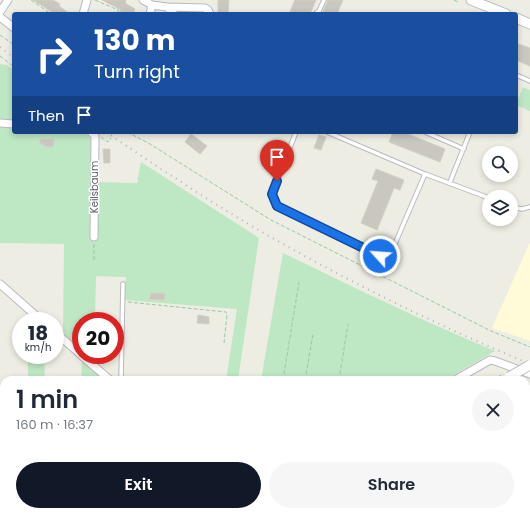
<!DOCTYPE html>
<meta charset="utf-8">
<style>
body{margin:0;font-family:Poppins,sans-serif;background:#f6f6f7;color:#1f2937;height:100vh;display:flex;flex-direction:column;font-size:15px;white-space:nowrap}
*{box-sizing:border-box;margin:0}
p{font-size:13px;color:#747a83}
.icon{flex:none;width:22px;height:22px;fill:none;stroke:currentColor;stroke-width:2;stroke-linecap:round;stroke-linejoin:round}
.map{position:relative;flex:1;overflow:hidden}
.drawer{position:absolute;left:0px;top:376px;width:530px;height:140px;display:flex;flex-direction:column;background:#fff;border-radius:12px 12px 0 0;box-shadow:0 2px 6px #0003}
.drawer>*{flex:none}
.top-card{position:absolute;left:12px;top:12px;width:506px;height:122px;border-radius:4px;box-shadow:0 2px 6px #0003;background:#1a4fa0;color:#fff;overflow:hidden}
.controls{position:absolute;left:482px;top:146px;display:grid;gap:8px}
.controls a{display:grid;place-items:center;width:36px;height:36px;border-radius:50%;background:#fff;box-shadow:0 2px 6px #0003;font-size:20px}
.speed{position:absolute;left:12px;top:312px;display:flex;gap:8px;font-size:20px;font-weight:700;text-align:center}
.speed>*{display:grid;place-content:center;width:52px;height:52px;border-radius:50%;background:#fff;box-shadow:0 2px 6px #0003;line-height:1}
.speed small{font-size:10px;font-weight:400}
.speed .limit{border:6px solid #d22;background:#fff;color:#111}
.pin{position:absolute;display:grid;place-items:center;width:34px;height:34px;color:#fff;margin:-41px -17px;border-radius:50% 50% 50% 0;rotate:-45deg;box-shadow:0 0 4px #0007}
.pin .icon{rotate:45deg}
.me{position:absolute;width:44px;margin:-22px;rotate:296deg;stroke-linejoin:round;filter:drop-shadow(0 0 3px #0008)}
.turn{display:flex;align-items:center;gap:14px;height:84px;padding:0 16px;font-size:18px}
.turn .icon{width:52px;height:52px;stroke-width:2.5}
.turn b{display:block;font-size:28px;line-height:34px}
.then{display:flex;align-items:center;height:38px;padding:0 16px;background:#0003;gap:8px;font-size:15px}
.round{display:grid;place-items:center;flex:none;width:42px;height:42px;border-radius:21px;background:#f6f6f7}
.overview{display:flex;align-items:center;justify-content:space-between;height:68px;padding:0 16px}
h1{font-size:24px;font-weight:600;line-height:30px}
.cta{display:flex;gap:8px;margin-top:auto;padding:8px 16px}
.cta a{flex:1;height:46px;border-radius:24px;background:#111827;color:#fff;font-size:16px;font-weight:600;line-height:46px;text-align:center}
.cta a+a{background:#f6f6f7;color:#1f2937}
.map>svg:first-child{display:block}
.commercial{fill:#fffad7}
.green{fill:#bee7c3}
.building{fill:#c9c7c0;stroke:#d3cfc1}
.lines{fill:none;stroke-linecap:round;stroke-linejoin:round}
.lane-casing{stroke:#b8bac0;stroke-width:5.5}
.street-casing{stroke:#b8bac0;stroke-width:9}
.secondary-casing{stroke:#b8bbc2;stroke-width:11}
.path{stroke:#97c8ab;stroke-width:1;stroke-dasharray:4 2;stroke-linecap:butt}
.lane{stroke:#fff;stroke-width:3.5}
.street{stroke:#fff;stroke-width:7}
.secondary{stroke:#fff;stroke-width:9}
.rail{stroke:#b4b5b5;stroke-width:2;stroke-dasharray:1 5;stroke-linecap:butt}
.secondary-bridge-casing{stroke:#b8bbc2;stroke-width:11;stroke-linecap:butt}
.secondary-bridge{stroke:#fff;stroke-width:9}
.route-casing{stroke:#114b97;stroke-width:10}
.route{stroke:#1a73e8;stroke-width:7}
.labels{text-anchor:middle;stroke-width:3;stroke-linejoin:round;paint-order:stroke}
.street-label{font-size:10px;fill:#5b5e64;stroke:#fff}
</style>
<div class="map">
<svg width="530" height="516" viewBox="0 0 530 516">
<rect width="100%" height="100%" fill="#eeede3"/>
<!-- commercial -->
<path class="commercial" d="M530,242V341L492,328Z
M259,512H462L493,516H260Z"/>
<!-- green -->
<path class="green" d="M0,64L7,65L14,70V132H85L92,141V182L137,183L141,162L259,238L238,380H226L237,309L124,300L126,277L96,276L95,321H81V349L63,334L64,244L0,243Z
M523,87L530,90V111L516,105Z
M283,253C353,287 423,321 495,351L445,380H261Z
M28,355H44L45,380H28Z
M82,361L104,380H81Z
M530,396V509H526V398Z"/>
<!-- building -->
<path class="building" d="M33,0H53L60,4L59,6L70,14H55Z
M102,0H126L125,3L135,9L133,14H123L120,12L121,10Z
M218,0H229L228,14H218Z
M295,0H316L310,14H289Z
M328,0H343L337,14H322Z
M516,43L530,48V66L516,60Z
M393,132H403L445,149L440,162L389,142Z
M191,134L207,146L200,154L185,142Z
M319,135L326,137L321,150L314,148Z
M40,139H54V145L52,147L44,146V144H40Z
M103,149H110V163H104Z
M376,169L404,180L400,190L394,188L377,230L361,223L378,181L372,179Z
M151,293L165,294L164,300L150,299Z
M198,315L209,317V324L197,323Z"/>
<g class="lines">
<!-- lane casing -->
<g class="lane-casing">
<path id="lane" d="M315,14L319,11L324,0
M516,75L530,81
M296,132L272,194L277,206L380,256L391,253L425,174
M327,132L425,174L489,198
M425,132L464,149
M450,182L470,132
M511,207L522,209L530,207
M121,380L123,284
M503,512L530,516"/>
</g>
<!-- street casing -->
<g class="street-casing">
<path id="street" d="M143,0L152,5L167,7L174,14
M167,7L205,8L208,10L210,14
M0,12L8,0
M83,14L87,0
M150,14L152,5
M0,17L14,28
M0,123L14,124
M91,132L95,136L94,237
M0,284L42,321
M55,332L81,355
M81,355L110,380
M455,380L490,360L495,361L530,374
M526,394L530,392
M0,406L4,412
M251,512L252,516"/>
</g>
<!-- secondary casing -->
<g class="secondary-casing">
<path id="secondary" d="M471,0L506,14
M516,18L530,24
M0,485H4"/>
</g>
<!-- path -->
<path class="path" d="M31,0L51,14
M95,0L118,10L120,14
M454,0L458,2
M0,35L14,45
M0,56L14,67
M127,132L150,144L271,220L491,331L530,347
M101,137L108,142L111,138
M94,260V243
M128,302L226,312L227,315L224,343
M283,380L299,282
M305,380L313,334
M339,380L348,324
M492,380L503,374
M0,476H4
M73,512L77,516"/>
<!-- lane -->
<use href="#lane" class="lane"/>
<!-- street -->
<use href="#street" class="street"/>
<!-- secondary -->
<use href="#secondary" class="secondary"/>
<!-- rail -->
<path class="rail" d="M0,47L14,58
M106,132C159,168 213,204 269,236C353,284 441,327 530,364"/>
<!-- secondary-bridge casing -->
<g class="secondary-bridge-casing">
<path id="secondary-bridge" d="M509,377L530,365"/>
</g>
<!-- secondary-bridge -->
<use href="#secondary-bridge" class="secondary-bridge"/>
</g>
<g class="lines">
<!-- route casing -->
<g class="route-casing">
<path id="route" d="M277,181L272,194L277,206L380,256"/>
</g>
<!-- route -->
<use href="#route" class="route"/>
</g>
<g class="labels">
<!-- street labels -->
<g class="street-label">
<text transform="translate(94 187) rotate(-90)" y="4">Keilsbaum</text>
</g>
</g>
</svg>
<div class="controls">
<a><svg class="icon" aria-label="search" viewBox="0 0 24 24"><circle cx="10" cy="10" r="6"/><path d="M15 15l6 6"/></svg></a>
<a><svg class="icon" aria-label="layers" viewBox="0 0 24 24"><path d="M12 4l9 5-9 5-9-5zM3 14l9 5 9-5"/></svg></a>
</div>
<div class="speed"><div>18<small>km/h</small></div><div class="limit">20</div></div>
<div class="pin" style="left:277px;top:181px;background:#d93025"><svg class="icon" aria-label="arrive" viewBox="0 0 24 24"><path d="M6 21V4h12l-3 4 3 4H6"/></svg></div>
<svg class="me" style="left:380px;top:256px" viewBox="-20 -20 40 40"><circle r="17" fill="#1a73e8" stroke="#fff" stroke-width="3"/><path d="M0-11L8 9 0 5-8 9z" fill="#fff"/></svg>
<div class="top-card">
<div class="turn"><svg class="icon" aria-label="right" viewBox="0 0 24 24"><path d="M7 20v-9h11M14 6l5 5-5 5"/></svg><div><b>130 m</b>Turn right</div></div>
<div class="then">Then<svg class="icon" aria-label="arrive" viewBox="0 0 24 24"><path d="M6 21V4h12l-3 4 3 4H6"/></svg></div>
</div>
<section class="drawer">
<div class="overview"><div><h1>1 min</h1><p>160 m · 16:37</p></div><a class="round"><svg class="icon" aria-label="close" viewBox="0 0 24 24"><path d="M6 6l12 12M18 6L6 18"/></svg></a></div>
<div class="cta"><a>Exit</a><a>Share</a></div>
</section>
</div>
